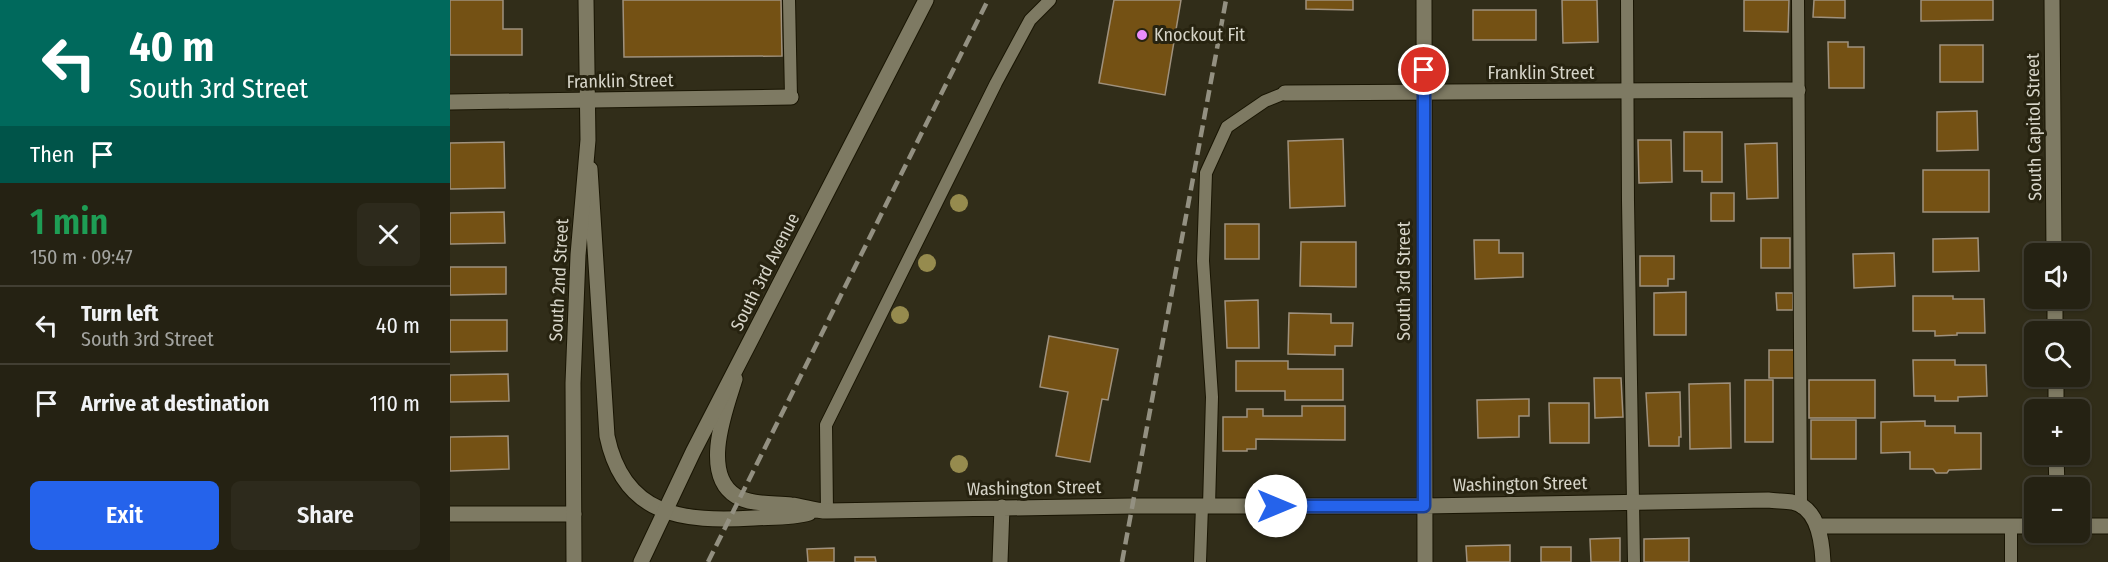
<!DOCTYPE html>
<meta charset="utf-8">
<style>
body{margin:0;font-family:"Fira Sans Condensed",sans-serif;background:#2d2a1c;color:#f1f3f6;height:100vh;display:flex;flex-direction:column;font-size:22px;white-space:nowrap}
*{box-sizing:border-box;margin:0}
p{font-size:20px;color:#a3a4a0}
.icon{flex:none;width:33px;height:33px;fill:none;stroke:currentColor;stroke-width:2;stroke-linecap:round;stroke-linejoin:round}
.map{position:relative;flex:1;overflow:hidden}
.sheet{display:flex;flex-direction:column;background:#252213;width:450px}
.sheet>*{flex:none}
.guide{background:#00695c;color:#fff;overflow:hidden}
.fabs{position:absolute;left:1574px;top:243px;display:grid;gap:12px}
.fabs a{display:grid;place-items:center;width:66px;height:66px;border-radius:9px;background:#252213;box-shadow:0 2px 4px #0004,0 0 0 2px #423f33;font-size:30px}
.pin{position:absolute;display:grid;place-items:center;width:51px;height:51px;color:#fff;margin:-26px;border:3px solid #fff;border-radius:50%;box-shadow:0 2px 6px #0007}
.me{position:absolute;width:66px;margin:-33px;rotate:90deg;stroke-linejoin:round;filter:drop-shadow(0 0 4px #0008)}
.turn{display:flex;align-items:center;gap:21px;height:126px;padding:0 30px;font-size:27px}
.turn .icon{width:78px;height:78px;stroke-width:2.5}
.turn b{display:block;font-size:42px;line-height:51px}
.then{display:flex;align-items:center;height:57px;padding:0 30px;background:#0003;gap:12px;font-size:22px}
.round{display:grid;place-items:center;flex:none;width:63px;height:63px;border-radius:9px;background:#2d2a1c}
.headline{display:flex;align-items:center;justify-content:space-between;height:102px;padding:0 30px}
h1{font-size:36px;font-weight:600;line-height:45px;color:#1e9e55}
.button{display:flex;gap:12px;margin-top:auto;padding:12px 30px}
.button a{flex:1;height:69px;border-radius:9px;background:#2563eb;color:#fff;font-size:24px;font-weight:600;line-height:69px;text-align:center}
.button a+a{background:#2d2a1c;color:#f1f3f6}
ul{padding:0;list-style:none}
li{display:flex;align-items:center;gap:18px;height:78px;padding:0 30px;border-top:2px solid #423f33}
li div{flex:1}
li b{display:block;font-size:22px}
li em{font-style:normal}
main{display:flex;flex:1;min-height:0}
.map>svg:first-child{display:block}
.building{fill:#745114;stroke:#9f917d;stroke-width:1.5}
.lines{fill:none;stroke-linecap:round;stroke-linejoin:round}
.lane-casing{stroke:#191503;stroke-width:14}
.street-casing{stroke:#191503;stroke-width:17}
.secondary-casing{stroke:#191503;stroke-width:17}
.lane{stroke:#7e7a63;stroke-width:12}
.street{stroke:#7e7a63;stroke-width:15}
.secondary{stroke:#7e7a63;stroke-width:15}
.rail{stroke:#939081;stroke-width:4.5;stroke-dasharray:12 6;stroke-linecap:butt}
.tree{fill:#968b4e}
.route-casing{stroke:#184099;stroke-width:15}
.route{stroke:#2563eb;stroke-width:10}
.poi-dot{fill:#eb8dfb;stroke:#272310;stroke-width:2}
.labels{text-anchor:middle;stroke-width:6;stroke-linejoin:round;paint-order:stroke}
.poi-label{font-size:18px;fill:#d6d4c8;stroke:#272310;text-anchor:start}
.street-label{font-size:18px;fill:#d6d4c8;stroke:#272310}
</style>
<main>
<section class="sheet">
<div class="guide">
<div class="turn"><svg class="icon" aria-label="left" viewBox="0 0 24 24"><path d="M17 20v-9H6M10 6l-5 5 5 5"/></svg><div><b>40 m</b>South 3rd Street</div></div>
<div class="then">Then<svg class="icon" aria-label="arrive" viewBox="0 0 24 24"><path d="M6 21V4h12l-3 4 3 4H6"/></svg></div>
</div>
<div class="headline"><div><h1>1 min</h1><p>150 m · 09:47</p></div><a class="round"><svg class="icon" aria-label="close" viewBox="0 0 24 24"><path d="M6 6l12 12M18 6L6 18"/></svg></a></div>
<ul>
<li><svg class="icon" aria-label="left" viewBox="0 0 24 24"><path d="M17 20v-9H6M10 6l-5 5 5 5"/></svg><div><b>Turn left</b><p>South 3rd Street</p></div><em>40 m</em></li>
<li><svg class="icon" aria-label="arrive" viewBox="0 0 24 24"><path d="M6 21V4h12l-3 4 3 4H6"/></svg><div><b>Arrive at destination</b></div><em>110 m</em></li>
</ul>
<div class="button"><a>Exit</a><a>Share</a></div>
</section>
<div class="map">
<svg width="1658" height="562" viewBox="0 0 1658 562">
<rect width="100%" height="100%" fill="#312d19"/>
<!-- building -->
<path class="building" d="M0,0H53V29H72V55H0Z
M173,0H331L332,56L174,57Z
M664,0H731L715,95L649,83Z
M856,0H903V10L856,9Z
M1112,0H1147L1148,42L1113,43Z
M1294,0H1339L1338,32L1294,31Z
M1364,0H1395V18L1363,17Z
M1471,0H1543V20L1471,21Z
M1023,10H1086V40H1023Z
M1378,42H1398V47H1414V88H1379Z
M1490,45H1533V82H1490Z
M1527,111L1528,150L1487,151V112Z
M1234,132H1272V182H1252V171H1234Z
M893,139L895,206L840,208L838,141Z
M1188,140H1221L1222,182L1189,183Z
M54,142L55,188L0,189V143Z
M1327,143L1328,198L1297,199L1295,144Z
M1473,170H1539V212H1473Z
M1261,193H1284V221H1261Z
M54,212L55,243L0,244V213Z
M775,224H809V259H775Z
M1311,238H1340V268H1311Z
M1528,238L1529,271L1483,272V239Z
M1024,240H1049V253H1073V277L1025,279Z
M851,242H906V287L850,286Z
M1444,253L1445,286L1404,288L1403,254Z
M1190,256H1224V279H1218V286H1190Z
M0,267H56V294L0,295Z
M1236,292V335H1204V293Z
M1326,293H1343V310H1327Z
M1463,296H1503V299H1534L1535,333H1507V335L1485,336V331H1463Z
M808,300L809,348H777L775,301Z
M839,313L881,314V323H903L902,346H885V355L838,354Z
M0,320H57V351L0,352Z
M599,336L668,349L658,400L652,399L640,462L606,456L618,392L590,387Z
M1319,350H1346V378H1319Z
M1463,360H1505V365H1536L1537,396L1508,397V401H1485V396H1464Z
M786,361H838V369H893V400H835V391H786Z
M58,374L59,401L0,402V375Z
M1144,378H1171L1173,417L1145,418Z
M1295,380H1323V442H1295Z
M1359,380H1425V418H1359Z
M1280,383L1281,448L1240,449L1239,384Z
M1230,392L1231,437H1229V446H1199L1196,393Z
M1079,399V416H1069V437L1028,438L1027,400Z
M1099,403H1139V443H1100Z
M852,406H895V440L806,439V449H797V451H773V417H797V409H813V416H852Z
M1361,420H1406V459H1361Z
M1475,421V426H1505V433H1531V469L1499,470L1497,473H1486L1483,469H1460V452L1431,453V422Z
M58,436L59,469L0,471V437Z
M1170,538V562H1141L1140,539Z
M1239,538V562H1194V539Z
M1060,545V562H1017L1016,546Z
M1091,547H1121V562H1091Z
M384,548V562H358L357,549Z
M405,557H425L426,562H405Z"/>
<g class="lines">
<!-- lane casing -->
<g class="lane-casing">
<path id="lane" d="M339,0L341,97
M1177,0L1178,201L1184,562
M1348,0L1351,507
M759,506L762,397L753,261L756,173L777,127L815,101L835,93
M377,511L376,425L546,83L580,20L600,0
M750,562L752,506
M1561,562V526"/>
</g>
<!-- street casing -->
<g class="street-casing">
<path id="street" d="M974,0L975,562
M1602,0L1604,254
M835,93L1348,90
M0,102L341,97
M140,169L157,436C174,517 233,522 304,518C321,517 343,518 359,513
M1605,298V332
M1606,376V410
M285,379C276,408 250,474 286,496C301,505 324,503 341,505C353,506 364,511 377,511L682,506H974L1318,500C1325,501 1334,501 1342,502C1368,507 1372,540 1373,562
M1606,454L1607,488
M0,514H124
M1368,526H1584
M1629,526H1658
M550,562L552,507"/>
</g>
<!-- secondary casing -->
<g class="secondary-casing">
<path id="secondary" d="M124,562L123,383L128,255L138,140L136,0
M191,562L243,452L476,0"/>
</g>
<!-- lane -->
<use href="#lane" class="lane"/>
<!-- street -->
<use href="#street" class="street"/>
<!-- secondary -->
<use href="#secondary" class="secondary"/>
<!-- rail -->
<path class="rail" d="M258,562L538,0
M672,562L776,0"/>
</g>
<!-- trees -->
<g class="tree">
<circle cx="509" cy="203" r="9"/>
<circle cx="477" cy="263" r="9"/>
<circle cx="450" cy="315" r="9"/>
<circle cx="509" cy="464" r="9"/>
</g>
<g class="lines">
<!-- route casing -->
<g class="route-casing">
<path id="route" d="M826,506H974V70"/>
</g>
<!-- route -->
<use href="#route" class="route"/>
</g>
<!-- markers -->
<circle class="poi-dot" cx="692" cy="35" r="6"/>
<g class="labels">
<!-- poi labels -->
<g class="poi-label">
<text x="704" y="41">Knockout Fit</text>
</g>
<!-- street labels -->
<g class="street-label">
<text x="1091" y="79">Franklin Street</text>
<text transform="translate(170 81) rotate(-1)" y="6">Franklin Street</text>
<text transform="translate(1584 127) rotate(-91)" y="6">South Capitol Street</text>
<text transform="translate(315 272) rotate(-63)" y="6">South 3rd Avenue</text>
<text transform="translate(109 280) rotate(-87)" y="6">South 2nd Street</text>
<text transform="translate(954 281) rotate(-90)" y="6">South 3rd Street</text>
<text transform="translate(1070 484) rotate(-1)" y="6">Washington Street</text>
<text transform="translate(584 488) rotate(-1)" y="6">Washington Street</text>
</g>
</g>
</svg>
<div class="fabs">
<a><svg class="icon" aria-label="sound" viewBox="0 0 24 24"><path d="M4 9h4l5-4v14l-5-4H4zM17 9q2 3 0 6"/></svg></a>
<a><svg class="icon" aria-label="search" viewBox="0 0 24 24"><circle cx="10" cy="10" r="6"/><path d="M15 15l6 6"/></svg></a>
<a>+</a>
<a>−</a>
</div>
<div class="pin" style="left:974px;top:70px;background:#d93025"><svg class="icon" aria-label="arrive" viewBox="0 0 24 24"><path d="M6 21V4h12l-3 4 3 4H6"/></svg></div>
<svg class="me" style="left:826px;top:506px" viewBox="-20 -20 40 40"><circle r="19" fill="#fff"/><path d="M0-13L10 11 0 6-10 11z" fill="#2563eb"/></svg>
</div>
</main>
